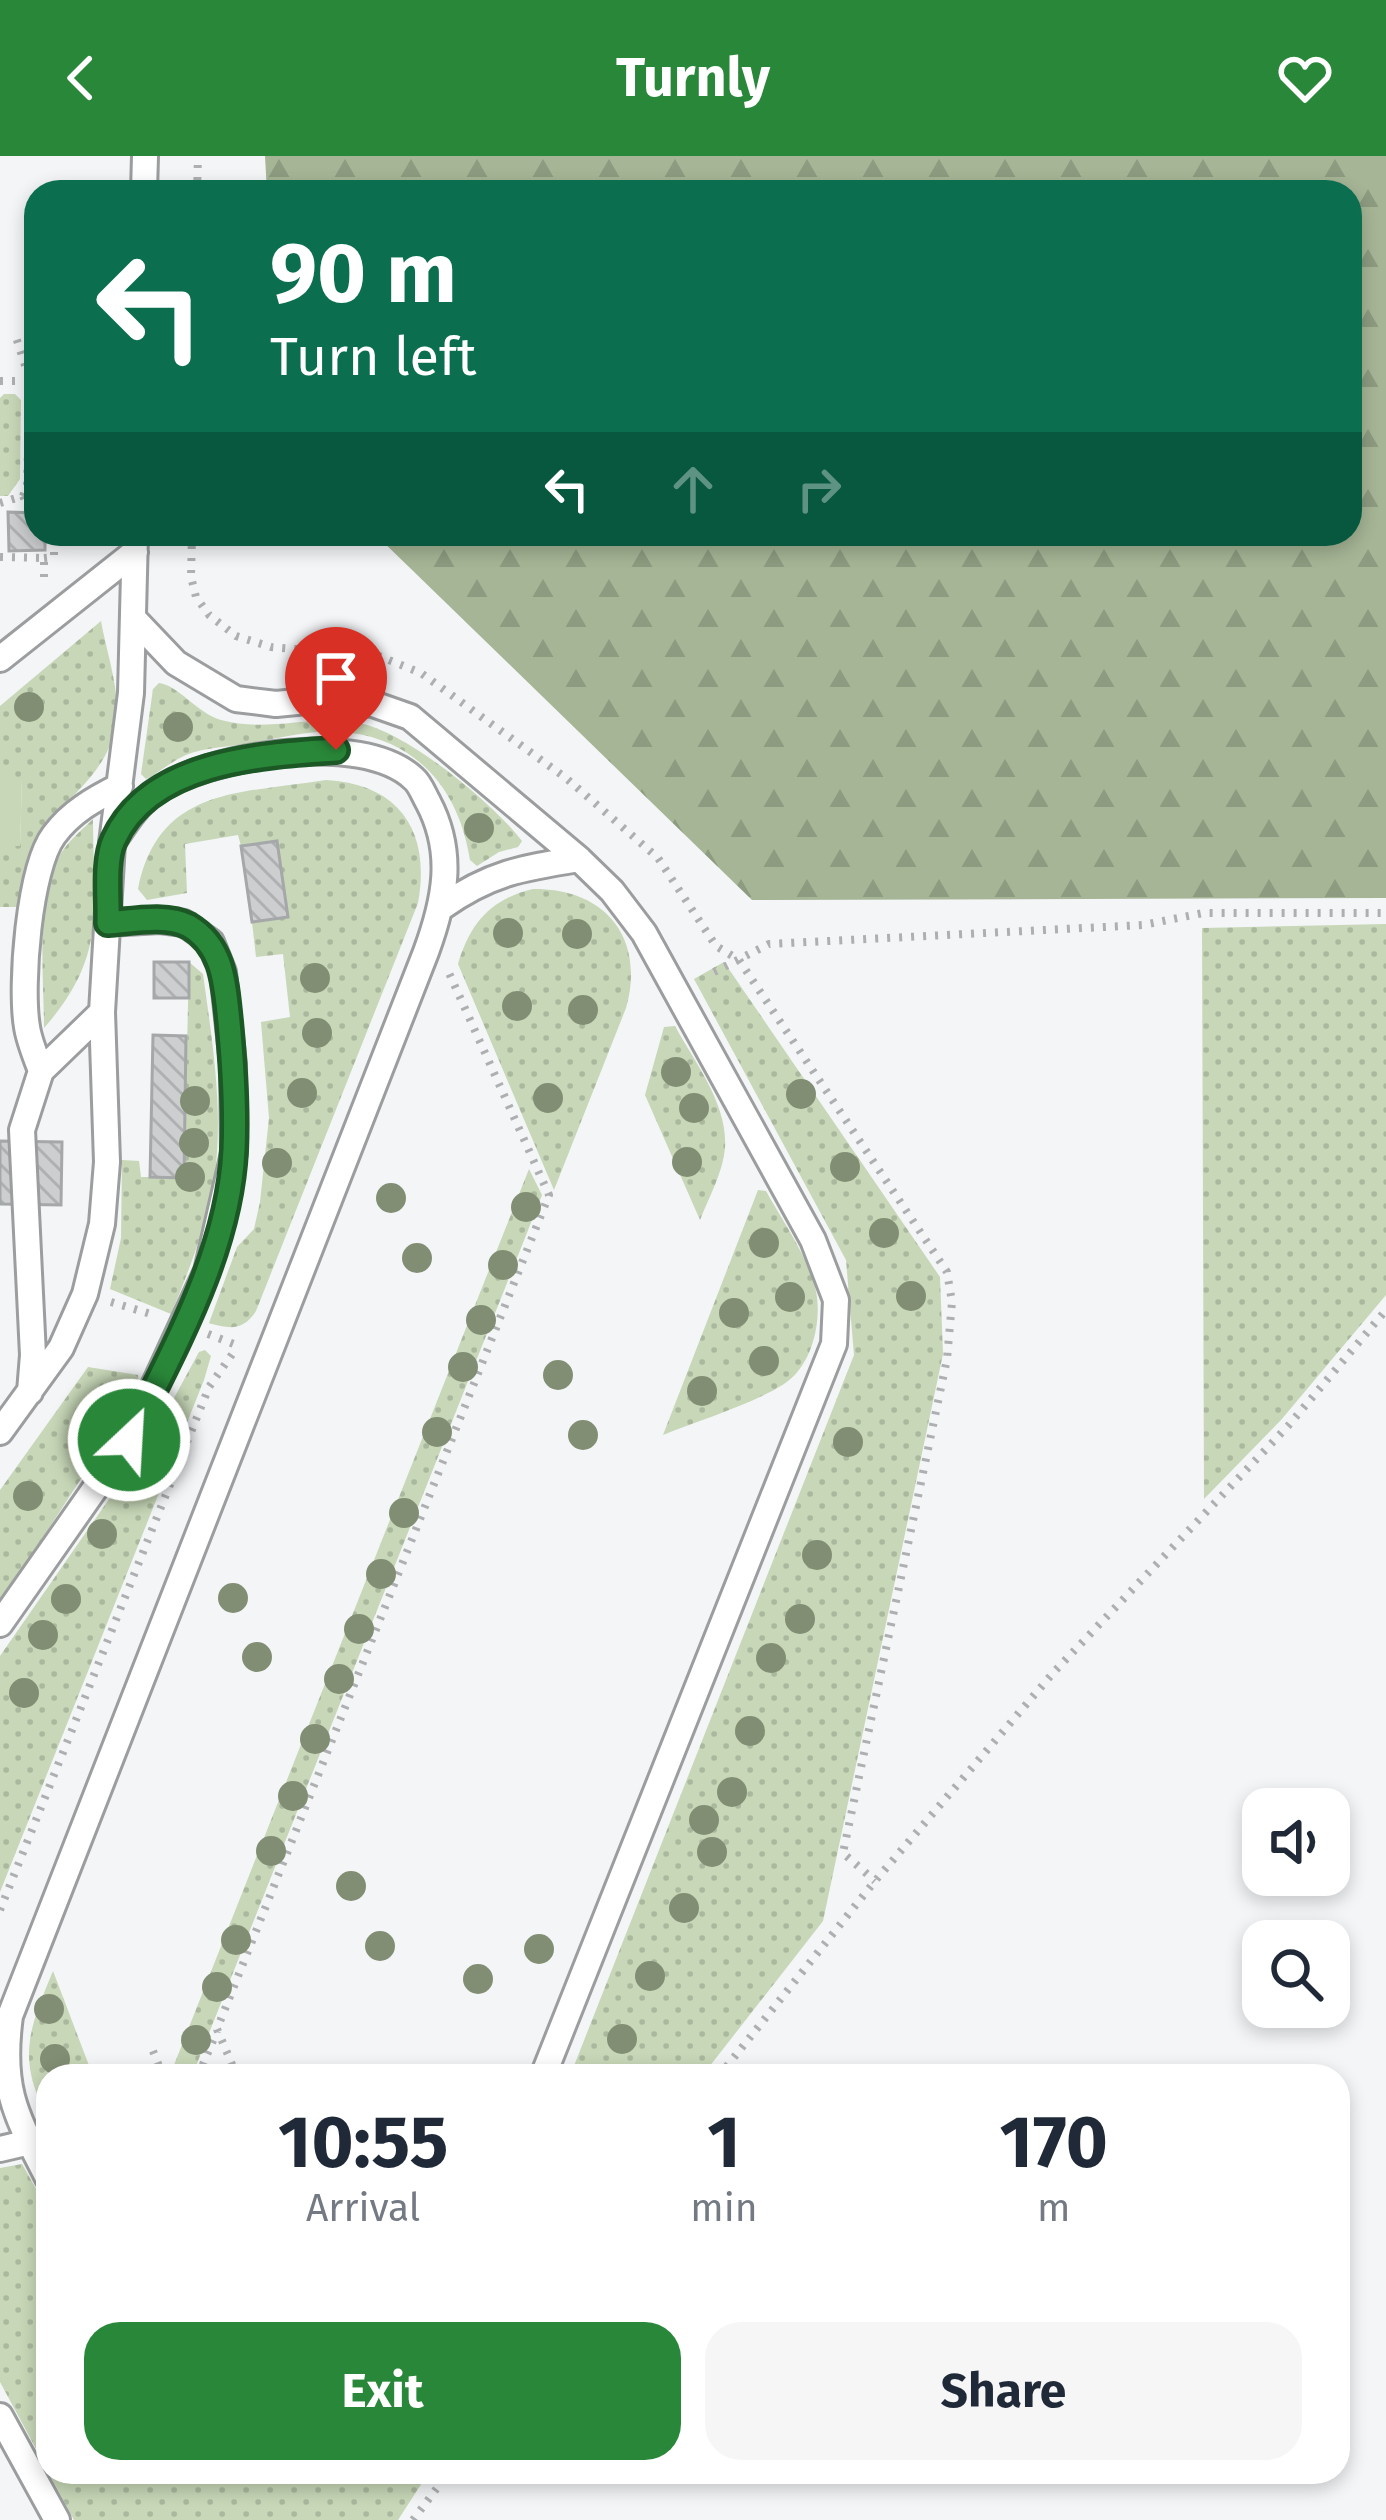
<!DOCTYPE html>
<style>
body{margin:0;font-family:"Fira Sans",sans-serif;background:#f6f6f7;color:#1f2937;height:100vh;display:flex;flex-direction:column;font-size:45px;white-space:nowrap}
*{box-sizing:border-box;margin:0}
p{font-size:39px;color:#747a83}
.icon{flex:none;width:66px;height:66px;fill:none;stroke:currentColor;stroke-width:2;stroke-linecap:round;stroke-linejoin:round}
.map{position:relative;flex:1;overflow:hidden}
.details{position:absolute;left:36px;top:1908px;width:1314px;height:420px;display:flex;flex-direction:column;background:#fff;border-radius:36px;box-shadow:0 6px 18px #0003}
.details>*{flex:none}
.banner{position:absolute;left:24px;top:24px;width:1338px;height:366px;border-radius:36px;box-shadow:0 6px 18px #0003;background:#0b6e4f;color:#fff;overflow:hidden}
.controls{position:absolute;left:1242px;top:1632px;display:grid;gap:24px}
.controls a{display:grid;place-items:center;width:108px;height:108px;border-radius:24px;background:#fff;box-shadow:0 6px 18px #0003;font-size:60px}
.pin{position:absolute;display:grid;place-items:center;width:102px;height:102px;color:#fff;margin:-123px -51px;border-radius:50% 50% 50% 0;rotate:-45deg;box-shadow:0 0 12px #0007}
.pin .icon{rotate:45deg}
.me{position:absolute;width:132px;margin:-66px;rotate:25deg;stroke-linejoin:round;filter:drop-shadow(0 0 9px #0008)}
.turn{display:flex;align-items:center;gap:42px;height:252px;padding:0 48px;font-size:54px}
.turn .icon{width:156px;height:156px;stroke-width:2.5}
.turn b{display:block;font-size:84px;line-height:102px}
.lanes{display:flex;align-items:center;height:114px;padding:0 48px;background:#0003;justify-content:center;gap:60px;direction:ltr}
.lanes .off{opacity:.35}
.eta{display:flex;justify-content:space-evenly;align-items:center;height:204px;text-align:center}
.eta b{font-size:72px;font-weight:700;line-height:84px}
.button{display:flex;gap:24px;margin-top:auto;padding:24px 48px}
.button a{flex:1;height:138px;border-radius:36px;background:#298739;color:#fff;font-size:48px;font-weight:700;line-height:138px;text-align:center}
.button a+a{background:#f6f6f7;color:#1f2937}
header{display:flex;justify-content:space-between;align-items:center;height:156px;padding:0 48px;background:#298739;color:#fff;font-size:54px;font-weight:700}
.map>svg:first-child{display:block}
.grass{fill:url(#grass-dots)}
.forest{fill:url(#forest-firs)}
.park{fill:#c7d7b7}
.building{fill:url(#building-back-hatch);stroke:#a5a7a9;stroke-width:3}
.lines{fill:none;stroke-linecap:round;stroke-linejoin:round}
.service-casing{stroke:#9b9d9f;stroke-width:30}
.path{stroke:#adafb1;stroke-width:8;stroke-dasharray:3 9;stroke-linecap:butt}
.service{stroke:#fff;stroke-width:24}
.tree{fill:#828e73}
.route-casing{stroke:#1b5825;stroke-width:30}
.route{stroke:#298739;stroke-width:21}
</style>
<header><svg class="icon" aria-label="back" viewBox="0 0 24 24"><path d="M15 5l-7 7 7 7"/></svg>Turnly<svg class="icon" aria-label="heart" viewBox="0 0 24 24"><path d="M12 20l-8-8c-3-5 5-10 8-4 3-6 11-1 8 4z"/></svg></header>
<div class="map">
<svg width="1386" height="2364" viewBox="0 0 1386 2364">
<defs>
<pattern id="grass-dots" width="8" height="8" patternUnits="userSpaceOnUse" patternTransform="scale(3)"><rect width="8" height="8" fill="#c7d7b7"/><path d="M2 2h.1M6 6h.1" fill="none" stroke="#aab89d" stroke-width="1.8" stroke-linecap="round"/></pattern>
<pattern id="forest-firs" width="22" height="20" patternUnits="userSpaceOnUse" patternTransform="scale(3)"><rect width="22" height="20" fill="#a5b595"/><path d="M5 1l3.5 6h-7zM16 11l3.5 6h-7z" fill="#8d9b80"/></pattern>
<pattern id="building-back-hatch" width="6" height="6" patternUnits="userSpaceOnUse" patternTransform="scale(3)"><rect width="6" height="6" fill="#ccced0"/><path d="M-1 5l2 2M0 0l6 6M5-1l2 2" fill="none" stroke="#aeb0b2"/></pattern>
</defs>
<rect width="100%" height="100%" fill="#f3f5f7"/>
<!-- grass -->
<path class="grass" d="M4,238H15L21,244L20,323L8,340H0V242Z
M101,465C106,494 118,528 117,557C114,612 74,633 45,673C27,697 21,722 18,751H0V690H20L22,623L0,622V550Z
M159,527C178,529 197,557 221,564C267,577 313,558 359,567C407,576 493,647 522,685L518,691L499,696L477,710L470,704C460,639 422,587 352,577C318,572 284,581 251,587C229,591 206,591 186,599C172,605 160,616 146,623L141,618L153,533Z
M326,624C400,628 431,676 418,747L256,1155C243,1175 230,1173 209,1167L237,1091L254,1073L260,1046L269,962L261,866L290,861L283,798L256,801L252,766L288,760L277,686L241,690L238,679L185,688L187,737L147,744L138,733C159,630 241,638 326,624Z
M93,663C93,754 108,799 44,872C44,823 35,742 60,699C68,685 82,674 93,663Z
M533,733C605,732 646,782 626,852L554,1034L458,808C470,767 491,743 533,733Z
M1386,768V1139L1281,1264L1204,1343L1202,772Z
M189,806L203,818C211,876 221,937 217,996C214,1052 192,1107 171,1158L110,1133L121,1082L122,1004L139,1005L141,1021H184Z
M724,806L940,1121L943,1198L823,1765L702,1920H570L854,1199L846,1104L694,823Z
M675,870C695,907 728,948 725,992C723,1016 709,1041 700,1064L645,939L664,871Z
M529,1013L542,1039L192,1920H176L172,1914Z
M758,1034L766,1035C782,1064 804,1095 814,1127C824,1159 814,1209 784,1228C753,1248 698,1265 663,1279Z
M205,1194L211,1200L204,1224L0,1736V1500L155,1277L199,1196Z
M88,1211L138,1219L139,1233L0,1448V1334Z
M53,1815L93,1920H48V1962C16,1903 29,1873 53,1815Z
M22,2008L48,2054V2315L0,2226V2012Z
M48,2316H429L398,2364H74Z"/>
<!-- forest -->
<path class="forest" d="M265,0H1386V742L752,744L375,378H1350V36H267Z"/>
<!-- park -->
<path class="park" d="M0,622H22L20,690H0Z"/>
<!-- building -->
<path class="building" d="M8,356L36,357V378H45V394L9,395Z
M277,685L288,761L252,766L241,690Z
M154,806H189V842H154Z
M153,879L186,880L184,1022L150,1021Z
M0,985L62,986L61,1049L0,1048Z"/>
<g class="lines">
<!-- service casing -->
<g class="service-casing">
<path id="service" d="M144,36L145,0
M135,464L176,507L236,543L276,548L328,543L373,548L410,561L579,703L612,735L644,777L813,1084L836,1144L834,1188L543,1920
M0,503L135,396
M442,751C490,717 522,712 579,703
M41,915C36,901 29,885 27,871C20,830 29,712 54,679C71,656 94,643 120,630
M30,1236L33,1199L22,974L41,915L102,856
M0,1276L61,1192L85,1138L102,1068L107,1006L102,856L112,687L131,537L135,378
M0,1468L129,1284L207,1115L234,997L233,908L223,816L211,786L184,767L160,764L108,767
M0,1993L30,1986
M48,2022C16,1959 0,1934 10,1860L426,796C445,744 455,697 428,646C424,639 420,628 414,623C362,573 205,599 152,638C135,651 124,670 112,687
M0,2260L57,2364"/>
</g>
<!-- path -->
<path class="path" d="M197,36L198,0
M0,225H30L36,231
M23,340L25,344L36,345
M0,347L23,340L27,329L30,225L15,178
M192,378L191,421L196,441L209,459L236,480L271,491L379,500L421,517L566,622L658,702L716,790L739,804L947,1116L952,1146L947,1203L843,1697L875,1725
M0,401L44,402V428
M44,402L54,401V378
M714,816L769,788L1143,769L1203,757H1386
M111,1146L154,1159
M208,1178L239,1190
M0,1754L209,1231L233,1197
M153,1895L163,1920
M198,1920L217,1875
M237,1920L217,1873L549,1039L449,817
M719,1920L875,1725L1053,1517L1288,1270L1386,1154
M413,2364L449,2316"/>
<!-- service -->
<use href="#service" class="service"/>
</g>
<!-- trees -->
<g class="tree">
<circle cx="29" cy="551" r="15"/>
<circle cx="178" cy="571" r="15"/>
<circle cx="479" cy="672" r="15"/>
<circle cx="508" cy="777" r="15"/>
<circle cx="577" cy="778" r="15"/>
<circle cx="315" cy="822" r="15"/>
<circle cx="517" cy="850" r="15"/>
<circle cx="583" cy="854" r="15"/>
<circle cx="317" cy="877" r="15"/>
<circle cx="676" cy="916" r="15"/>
<circle cx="302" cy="937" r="15"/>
<circle cx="801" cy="938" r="15"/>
<circle cx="548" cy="942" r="15"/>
<circle cx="195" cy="945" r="15"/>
<circle cx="694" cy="952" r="15"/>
<circle cx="194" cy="987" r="15"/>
<circle cx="687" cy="1006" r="15"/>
<circle cx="277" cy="1007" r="15"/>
<circle cx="845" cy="1011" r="15"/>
<circle cx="190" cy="1021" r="15"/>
<circle cx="391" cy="1042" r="15"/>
<circle cx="526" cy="1051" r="15"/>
<circle cx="884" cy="1077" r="15"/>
<circle cx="764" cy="1087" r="15"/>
<circle cx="417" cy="1102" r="15"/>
<circle cx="503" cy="1109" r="15"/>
<circle cx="911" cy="1140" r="15"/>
<circle cx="790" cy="1141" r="15"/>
<circle cx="734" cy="1157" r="15"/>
<circle cx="481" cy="1164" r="15"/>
<circle cx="764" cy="1205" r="15"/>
<circle cx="463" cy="1211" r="15"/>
<circle cx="558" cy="1219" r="15"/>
<circle cx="702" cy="1235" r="15"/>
<circle cx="102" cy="1253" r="15"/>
<circle cx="437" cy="1276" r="15"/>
<circle cx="583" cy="1279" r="15"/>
<circle cx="848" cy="1286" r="15"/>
<circle cx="139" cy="1325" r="15"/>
<circle cx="28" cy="1340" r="15"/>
<circle cx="404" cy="1357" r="15"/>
<circle cx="102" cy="1378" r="15"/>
<circle cx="817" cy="1399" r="15"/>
<circle cx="381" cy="1418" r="15"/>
<circle cx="233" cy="1442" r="15"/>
<circle cx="66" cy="1443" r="15"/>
<circle cx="800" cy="1463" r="15"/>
<circle cx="359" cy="1473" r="15"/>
<circle cx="43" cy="1479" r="15"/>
<circle cx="257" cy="1501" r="15"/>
<circle cx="771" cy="1502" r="15"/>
<circle cx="339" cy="1523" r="15"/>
<circle cx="24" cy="1537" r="15"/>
<circle cx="750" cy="1575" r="15"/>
<circle cx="315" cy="1583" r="15"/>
<circle cx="732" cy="1636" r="15"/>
<circle cx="293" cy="1640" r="15"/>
<circle cx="704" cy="1664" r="15"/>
<circle cx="271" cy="1695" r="15"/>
<circle cx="712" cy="1696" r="15"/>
<circle cx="351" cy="1730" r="15"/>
<circle cx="684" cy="1752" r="15"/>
<circle cx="236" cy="1784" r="15"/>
<circle cx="380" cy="1790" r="15"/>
<circle cx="539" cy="1793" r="15"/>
<circle cx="650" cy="1820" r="15"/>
<circle cx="478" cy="1823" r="15"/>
<circle cx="217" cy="1831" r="15"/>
<circle cx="49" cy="1853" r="15"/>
<circle cx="622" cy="1883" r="15"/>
<circle cx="196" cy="1884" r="15"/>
<circle cx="55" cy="1903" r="15"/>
</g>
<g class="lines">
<!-- route casing -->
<g class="route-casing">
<path id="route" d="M129,1284C173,1193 229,1097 234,994C236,951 233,908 229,866C225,829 224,791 189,770C167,758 133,765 108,767C109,743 104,705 114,684C150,605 262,599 336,594"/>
</g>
<!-- route -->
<use href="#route" class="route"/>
</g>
</svg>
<div class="controls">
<a><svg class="icon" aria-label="sound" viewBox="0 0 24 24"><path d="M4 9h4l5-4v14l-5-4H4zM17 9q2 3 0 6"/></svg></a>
<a><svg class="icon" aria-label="search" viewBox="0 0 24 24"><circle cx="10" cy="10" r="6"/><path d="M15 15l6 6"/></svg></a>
</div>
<div class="pin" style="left:336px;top:594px;background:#d93025"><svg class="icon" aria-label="arrive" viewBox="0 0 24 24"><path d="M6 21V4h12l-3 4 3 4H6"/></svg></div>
<svg class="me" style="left:129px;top:1284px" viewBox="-20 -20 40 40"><circle r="17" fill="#298739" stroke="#fff" stroke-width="3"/><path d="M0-11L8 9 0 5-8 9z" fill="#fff"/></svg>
<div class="banner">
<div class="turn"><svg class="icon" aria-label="left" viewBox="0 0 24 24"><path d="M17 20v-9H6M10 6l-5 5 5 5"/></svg><div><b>90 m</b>Turn left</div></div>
<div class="lanes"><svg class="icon" aria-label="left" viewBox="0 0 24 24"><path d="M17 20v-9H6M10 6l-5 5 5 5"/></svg><svg class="icon off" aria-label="ahead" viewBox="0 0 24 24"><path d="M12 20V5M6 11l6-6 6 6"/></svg><svg class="icon off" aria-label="right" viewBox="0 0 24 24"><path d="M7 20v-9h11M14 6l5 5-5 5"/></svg></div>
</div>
<section class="details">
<div class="eta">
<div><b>10:55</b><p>Arrival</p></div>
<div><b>1</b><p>min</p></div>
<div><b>170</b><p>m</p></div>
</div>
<div class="button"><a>Exit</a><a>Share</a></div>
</section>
</div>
